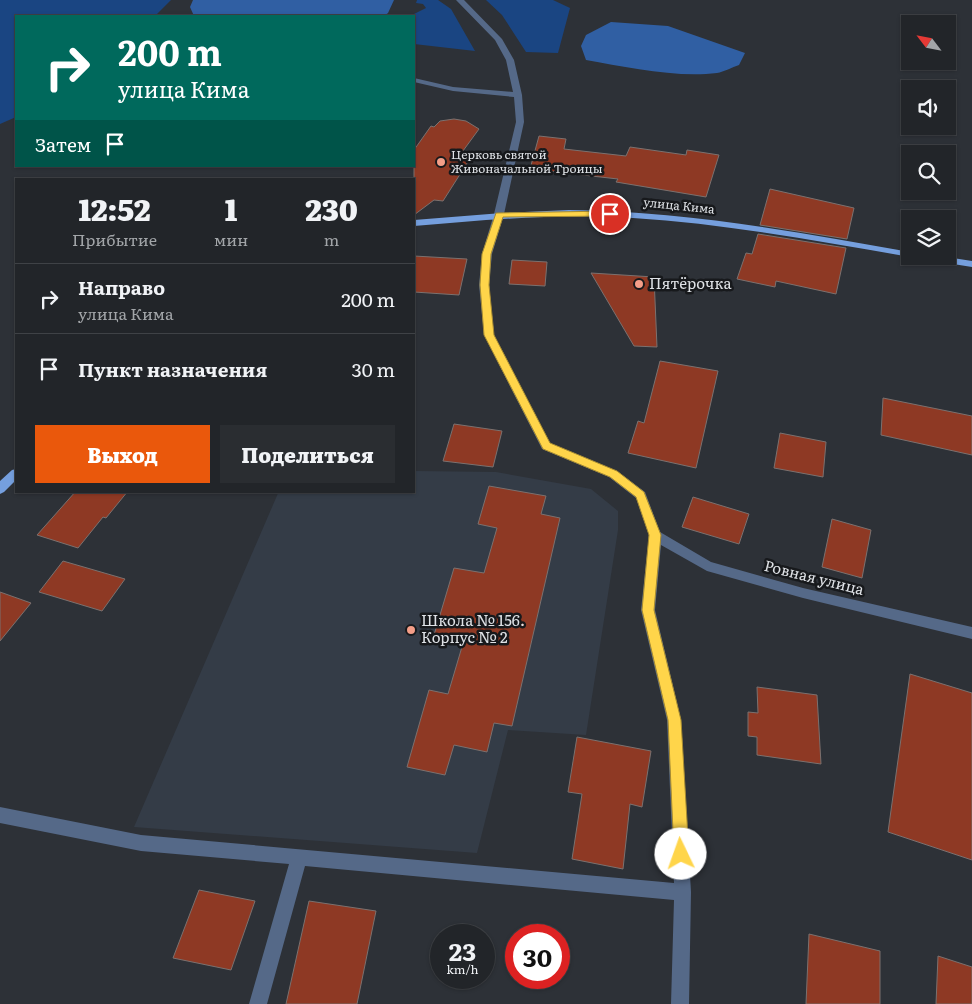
<!DOCTYPE html>
<html lang="ru">
<meta charset="utf-8">
<style>
body{margin:0;font-family:Literata,serif;background:#2a2d31;color:#f1f3f6;height:100vh;display:flex;flex-direction:column;font-size:19px;white-space:nowrap}
*{box-sizing:border-box;margin:0}
p{font-size:16px;color:#a2a5a8}
.icon{flex:none;width:28px;height:28px;fill:none;stroke:currentColor;stroke-width:2;stroke-linecap:round;stroke-linejoin:round}
.map{position:relative;flex:1;overflow:hidden}
.side{position:absolute;left:15px;top:178px;width:400px;height:315px;display:flex;flex-direction:column;background:#222529;border-radius:0px;box-shadow:0 1px 4px #0004,0 0 0 1px #3f4246}
.side>*{flex:none}
.banner{position:absolute;left:15px;top:15px;width:400px;height:152px;border-radius:0px;box-shadow:0 1px 4px #0004,0 0 0 1px #3f4246;background:#00695c;color:#fff;overflow:hidden}
.needle{width:32px;rotate:302deg}
.tools{position:absolute;left:901px;top:15px;display:grid;gap:10px}
.tools a{display:grid;place-items:center;width:55px;height:55px;border-radius:0px;background:#222529;box-shadow:0 1px 4px #0004,0 0 0 1px #3f4246;font-size:25px}
.speed{position:absolute;left:430px;top:924px;display:flex;gap:10px;font-size:25px;font-weight:700;text-align:center}
.speed>*{display:grid;place-content:center;width:65px;height:65px;border-radius:50%;background:#222529;box-shadow:0 1px 4px #0004,0 0 0 1px #3f4246;line-height:1}
.speed small{font-size:12px;font-weight:400}
.speed .limit{border:8px solid #d22;background:#fff;color:#111}
.pin{position:absolute;display:grid;place-items:center;width:42px;height:42px;color:#fff;margin:-21px;border:2px solid #fff;border-radius:50%;box-shadow:0 1px 5px #0007}
.me{position:absolute;width:55px;margin:-28px;rotate:357deg;stroke-linejoin:round;filter:drop-shadow(0 0 4px #0008)}
.turn{display:flex;align-items:center;gap:18px;height:105px;padding:0 20px;font-size:22px}
.turn .icon{width:65px;height:65px;stroke-width:2.5}
.turn b{display:block;font-size:35px;line-height:42px}
.then{display:flex;align-items:center;height:48px;padding:0 20px;background:#0003;gap:10px;font-size:19px}
.eta{display:flex;justify-content:space-evenly;align-items:center;height:85px;text-align:center}
.eta b{font-size:30px;font-weight:800;line-height:35px}
.button{display:flex;gap:10px;margin-top:auto;padding:10px 20px}
.button a{flex:1;height:58px;border-radius:0px;background:#ea580c;color:#fff;font-size:20px;font-weight:800;line-height:58px;text-align:center}
.button a+a{background:#2a2d31;color:#f1f3f6}
ul{padding:0;list-style:none}
li{display:flex;align-items:center;gap:15px;height:70px;padding:0 20px;border-top:1px solid #3f4246}
li div{flex:1}
li b{display:block;font-size:19px}
li em{font-style:normal}
.map>svg:first-child{display:block}
.built{fill:#343c47}
.green{fill:#1a4582}
.water{fill:#305fa3}
.building{fill:#8e3924;stroke:#7b716f}
.lines{fill:none;stroke-linecap:round;stroke-linejoin:round}
.minor{fill:#556988;fill-rule:evenodd}
.major{fill:#759fde;fill-rule:evenodd}
.route{fill:#ffd54a;stroke:#a68a30}
.poi-dot{fill:#f49e88;stroke:#17191c;stroke-width:2}
.labels{text-anchor:middle;stroke-width:5;stroke-linejoin:round;paint-order:stroke}
.far-poi-label{font-size:12px;fill:#dfe2e6;stroke:#17191c;text-anchor:start}
.far-street-label{font-size:12px;fill:#dfe2e6;stroke:#17191c}
.poi-label{font-size:15px;fill:#dfe2e6;stroke:#17191c;text-anchor:start}
.street-label{font-size:15px;fill:#dfe2e6;stroke:#17191c}
</style>
<div class="map">
<svg width="972" height="1004" viewBox="0 0 972 1004">
<rect width="100%" height="100%" fill="#2d3137"/>
<!-- built -->
<path class="built" d="M414,471L496,472L591,489L618,511V530L586,735L508,730L477,853L134,827L279,491H414Z"/>
<!-- green -->
<path class="green" d="M0,0H171L155,16H16V117L0,124Z
M417,0H438L451,9L475,51L414,44V16H410L426,8L423,4L416,3Z
M486,0H553L570,8L558,53L526,52L502,15Z"/>
<!-- water -->
<path class="water" d="M193,0H394L388,13L384,16H194L190,7Z
M611,22L668,26L745,53L739,65C732,67 724,72 717,73C676,78 626,67 586,60L581,46L586,35Z"/>
<!-- building -->
<path class="building" d="M454,119L466,121L479,129L460,155L471,157L443,201L434,200L414,215V150L431,126L434,127L440,121Z
M539,136L566,139L564,149L626,156L630,147L686,155L687,150L719,155L706,197L616,182L618,179L530,169Z
M770,189L854,208L847,239L760,225Z
M758,234L846,248L836,294L776,281L775,287L737,279L746,253L752,254Z
M414,256L467,259L459,295L414,292Z
M512,260L547,262L545,286L509,284Z
M591,273L654,277L657,347L634,346Z
M660,361L718,371L696,468L628,453L638,421L644,423Z
M883,398L972,416V455L881,435Z
M454,424L502,431L493,467L443,461Z
M780,433L826,442L823,477L774,468Z
M489,486L546,496L541,514L560,518L512,726L494,723L487,752L454,745L445,775L407,767L429,690L448,694L464,640L434,635L454,568L484,573L497,528L478,524Z
M76,491H128L106,518L103,517L78,548L37,535Z
M693,497L749,514L739,544L682,527Z
M832,519L871,530L862,578L822,567Z
M63,561L125,579L102,611L39,592Z
M0,592L31,603L0,641Z
M910,674L972,693V860L888,832Z
M757,687L817,695L821,764L757,755V737L748,736V712L758,713Z
M577,737L651,751L642,807L630,804L623,869L572,859L582,794L568,792Z
M199,890L255,901L231,970L173,958Z
M309,901L376,911L357,1004H286Z
M809,934L880,951V1004H806Z
M938,956L972,967V1004H936Z"/>
<g class="lines">
<!-- minor -->
<path class="minor" d="M456,0H464L502,39L514,60L522,95L524,122L504,214L492,254L489,285L494,335L550,443L617,471L645,492L660,532L711,562L803,588L972,627V639L803,598L707,571L661,545L655,610L681,720L691,892L689,1004H671L674,900L305,866L267,1004H249L289,864L141,851L0,823V807L141,835L674,883L667,720L641,610L649,535L636,498L609,477L542,449L484,335L479,285L482,254L494,214L516,122L514,97L453,91L414,82V78L453,87L513,92L506,60L495,40Z"/>
<!-- major -->
<path class="major" d="M569,210C684,211 797,232 910,252V256H940L972,261V267C860,250 747,225 633,218C559,213 487,220 414,226V220L502,213Z
M16,469V480L4,492L0,494V481L12,470Z"/>
</g>
<!-- route -->
<path class="route" d="M610,211L614,212V216L503,217L491,254L489,285L494,335L550,443L617,471L644,492L661,535L654,610L681,720L689,854L686,859L681,861L676,859L674,854L668,720L642,610L649,535L636,497L610,477L543,449L484,335L480,285L482,254L496,213Z"/>
<!-- markers -->
<g class="poi-dot">
<circle cx="441" cy="162" r="5"/>
<circle cx="639" cy="284" r="5"/>
<circle cx="411" cy="630" r="5"/>
</g>
<g class="labels">
<!-- far-poi labels -->
<g class="far-poi-label">
<text x="451" y="159">Церковь святой<tspan x="451" dy="14">Живоначальной Троицы</tspan></text>
</g>
<!-- far-street labels -->
<g class="far-street-label">
<text transform="translate(679 206) rotate(6)" y="4">улица Кима</text>
</g>
<!-- poi labels -->
<g class="poi-label">
<text x="649" y="289">Пятёрочка</text>
<text x="421" y="626">Школа № 156.<tspan x="421" dy="17">Корпус № 2</tspan></text>
</g>
<!-- street labels -->
<g class="street-label">
<text transform="translate(814 578) rotate(14)" y="5">Ровная улица</text>
</g>
</g>
</svg>
<div class="tools">
<a><svg class="needle" viewBox="-14 -14 28 28"><path d="M0-13l5 13h-10z" fill="#e53935"/><path d="M0 13l5-13h-10z" fill="#a2a5a8"/></svg></a>
<a><svg class="icon" aria-label="sound" viewBox="0 0 24 24"><path d="M4 9h4l5-4v14l-5-4H4zM17 9q2 3 0 6"/></svg></a>
<a><svg class="icon" aria-label="search" viewBox="0 0 24 24"><circle cx="10" cy="10" r="6"/><path d="M15 15l6 6"/></svg></a>
<a><svg class="icon" aria-label="layers" viewBox="0 0 24 24"><path d="M12 4l9 5-9 5-9-5zM3 14l9 5 9-5"/></svg></a>
</div>
<div class="speed"><div>23<small>km/h</small></div><div class="limit">30</div></div>
<div class="pin" style="left:610px;top:214px;background:#d93025"><svg class="icon" aria-label="arrive" viewBox="0 0 24 24"><path d="M6 21V4h12l-3 4 3 4H6"/></svg></div>
<svg class="me" style="left:681px;top:854px" viewBox="-20 -20 40 40"><circle r="19" fill="#fff"/><path d="M0-13L10 11 0 6-10 11z" fill="#ffd54a"/></svg>
<div class="banner">
<div class="turn"><svg class="icon" aria-label="right" viewBox="0 0 24 24"><path d="M7 20v-9h11M14 6l5 5-5 5"/></svg><div><b>200 m</b>улица Кима</div></div>
<div class="then">Затем<svg class="icon" aria-label="arrive" viewBox="0 0 24 24"><path d="M6 21V4h12l-3 4 3 4H6"/></svg></div>
</div>
<section class="side">
<div class="eta">
<div><b>12:52</b><p>Прибытие</p></div>
<div><b>1</b><p>мин</p></div>
<div><b>230</b><p>m</p></div>
</div>
<ul>
<li><svg class="icon" aria-label="right" viewBox="0 0 24 24"><path d="M7 20v-9h11M14 6l5 5-5 5"/></svg><div><b>Направо</b><p>улица Кима</p></div><em>200 m</em></li>
<li><svg class="icon" aria-label="arrive" viewBox="0 0 24 24"><path d="M6 21V4h12l-3 4 3 4H6"/></svg><div><b>Пункт назначения</b></div><em>30 m</em></li>
</ul>
<div class="button"><a>Выход</a><a>Поделиться</a></div>
</section>
</div>
